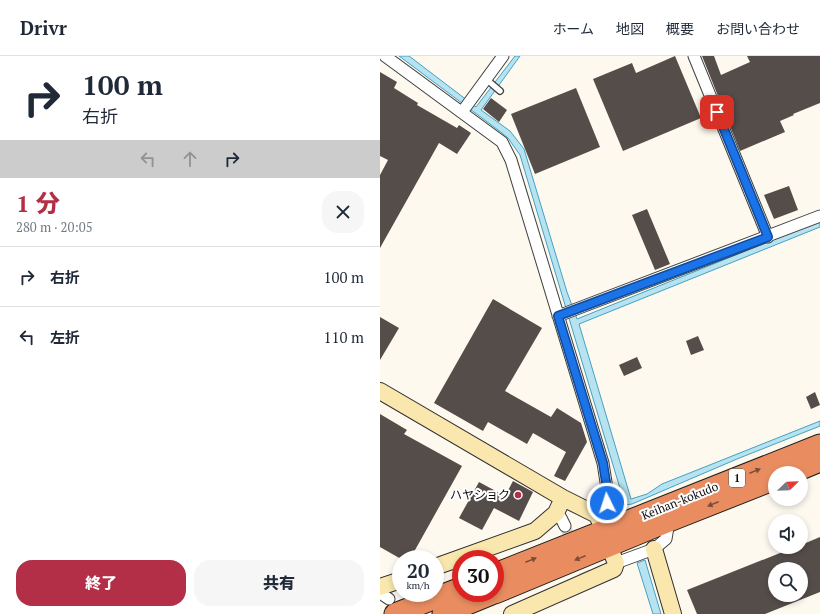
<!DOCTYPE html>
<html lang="ja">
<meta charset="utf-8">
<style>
body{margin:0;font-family:"PT Serif","Noto Sans JP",serif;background:#f6f6f7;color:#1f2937;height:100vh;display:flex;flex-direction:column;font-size:15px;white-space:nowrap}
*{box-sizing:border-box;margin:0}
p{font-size:13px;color:#747a83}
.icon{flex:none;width:22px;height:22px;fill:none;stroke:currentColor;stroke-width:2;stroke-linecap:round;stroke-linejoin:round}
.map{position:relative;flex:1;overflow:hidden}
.panel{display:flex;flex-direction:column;background:#fff;width:380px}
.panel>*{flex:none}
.banner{background:#fff;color:#1f2937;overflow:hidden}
.needle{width:26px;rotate:67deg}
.buttons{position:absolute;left:388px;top:410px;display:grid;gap:8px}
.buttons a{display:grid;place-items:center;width:40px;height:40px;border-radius:50%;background:#fff;box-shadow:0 2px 6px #0003;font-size:20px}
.speed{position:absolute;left:12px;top:494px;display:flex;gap:8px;font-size:20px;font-weight:700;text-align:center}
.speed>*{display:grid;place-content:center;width:52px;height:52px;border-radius:50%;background:#fff;box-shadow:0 2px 6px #0003;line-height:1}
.speed small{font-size:10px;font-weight:400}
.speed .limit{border:6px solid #d22;background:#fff;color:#111}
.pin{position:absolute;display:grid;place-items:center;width:34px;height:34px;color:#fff;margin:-17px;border-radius:8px;box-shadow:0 2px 6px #0006}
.me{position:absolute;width:44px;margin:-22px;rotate:356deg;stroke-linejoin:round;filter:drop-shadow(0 0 3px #0008)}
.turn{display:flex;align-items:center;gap:14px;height:84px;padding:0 16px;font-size:18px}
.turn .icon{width:52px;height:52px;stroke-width:2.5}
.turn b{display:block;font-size:28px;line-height:34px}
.lanes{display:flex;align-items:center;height:38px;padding:0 16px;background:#0003;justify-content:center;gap:20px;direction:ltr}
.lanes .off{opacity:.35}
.round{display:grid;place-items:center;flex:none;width:42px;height:42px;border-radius:16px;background:#f6f6f7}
.summary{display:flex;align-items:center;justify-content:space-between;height:68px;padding:0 16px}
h1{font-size:24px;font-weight:800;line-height:30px;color:#b32f47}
.cta{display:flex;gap:8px;margin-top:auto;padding:8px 16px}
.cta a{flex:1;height:46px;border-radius:16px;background:#b32f47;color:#fff;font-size:16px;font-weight:800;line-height:46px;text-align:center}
.cta a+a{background:#f6f6f7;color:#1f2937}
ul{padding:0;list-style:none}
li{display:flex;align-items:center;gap:12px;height:60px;padding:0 16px;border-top:1px solid #e0e1e3}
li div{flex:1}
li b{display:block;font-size:15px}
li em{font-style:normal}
header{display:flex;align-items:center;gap:24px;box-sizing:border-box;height:56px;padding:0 20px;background:#fff;border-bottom:1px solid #e0e1e3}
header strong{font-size:19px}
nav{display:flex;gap:22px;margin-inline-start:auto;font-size:14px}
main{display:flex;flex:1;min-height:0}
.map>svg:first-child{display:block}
.water{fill:#b7e3f1;stroke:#43a1c3}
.building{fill:#554d4a;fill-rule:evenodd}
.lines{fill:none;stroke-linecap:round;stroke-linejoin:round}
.street-tunnel{stroke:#dad6cd;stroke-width:11;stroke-dasharray:11 5.5;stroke-linecap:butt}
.lane-casing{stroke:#404040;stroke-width:8}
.street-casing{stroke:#404040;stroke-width:13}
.secondary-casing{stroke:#2f2f2f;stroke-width:18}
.highway-casing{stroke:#1e1e1e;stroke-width:23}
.lane{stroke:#fff;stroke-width:5.5}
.street{stroke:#fff;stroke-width:11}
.secondary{stroke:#f9e7ae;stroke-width:16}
.highway{stroke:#e98d61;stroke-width:21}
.oneway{fill:#7b4d37}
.route-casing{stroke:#114b97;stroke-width:10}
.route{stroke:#1a73e8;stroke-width:7}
.poi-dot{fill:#b32f47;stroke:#fff;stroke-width:1.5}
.labels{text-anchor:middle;stroke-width:4;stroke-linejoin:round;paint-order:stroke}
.shield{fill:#fff;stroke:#565656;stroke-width:1}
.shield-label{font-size:11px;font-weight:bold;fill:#0d0d0d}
.poi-label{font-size:12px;fill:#0d0d0d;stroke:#fff;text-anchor:end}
.street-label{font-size:12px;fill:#0d0d0d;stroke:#fff}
</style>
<header>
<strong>Drivr</strong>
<nav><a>ホーム</a><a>地図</a><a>概要</a><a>お問い合わせ</a></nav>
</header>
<main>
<section class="panel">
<div class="banner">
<div class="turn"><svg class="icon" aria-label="right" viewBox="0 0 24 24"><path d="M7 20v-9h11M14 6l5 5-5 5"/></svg><div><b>100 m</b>右折</div></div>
<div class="lanes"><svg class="icon off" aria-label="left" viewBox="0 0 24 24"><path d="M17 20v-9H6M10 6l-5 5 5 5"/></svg><svg class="icon off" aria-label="ahead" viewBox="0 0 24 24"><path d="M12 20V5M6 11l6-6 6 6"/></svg><svg class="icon" aria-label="right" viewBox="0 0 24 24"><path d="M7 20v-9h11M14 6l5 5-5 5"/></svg></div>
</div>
<div class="summary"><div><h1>1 分</h1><p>280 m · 20:05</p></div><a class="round"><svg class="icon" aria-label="close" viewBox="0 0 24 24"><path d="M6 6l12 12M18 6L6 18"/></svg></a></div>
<ul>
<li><svg class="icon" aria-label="right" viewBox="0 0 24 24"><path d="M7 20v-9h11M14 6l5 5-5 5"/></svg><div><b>右折</b></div><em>100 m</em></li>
<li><svg class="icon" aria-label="left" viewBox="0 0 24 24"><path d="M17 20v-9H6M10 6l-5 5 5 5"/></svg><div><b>左折</b></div><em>110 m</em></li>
</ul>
<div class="cta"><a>終了</a><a>共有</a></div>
</section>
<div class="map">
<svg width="440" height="558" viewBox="0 0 440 558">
<rect width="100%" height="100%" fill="#fef9ef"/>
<!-- water -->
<path class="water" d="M19,0H29L96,51L135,0H140L101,54L130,75L144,93L187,236L197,263L440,165V171L199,268L251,443L267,438L282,428L440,365V370L357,403L252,448L245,449L140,99L128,82L122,77Z
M265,504L281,558H273L257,507Z"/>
<!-- building -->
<path class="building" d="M295,0L321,62L243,95L213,23L252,7L256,17Z
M322,0H334L341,19L370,6L367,0H440V47L413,58L414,59L400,65L405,76L360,95Z
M0,16L17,26L14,32L38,47L37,49L77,72L79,69L91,77L77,98L59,87L0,192V119L8,104L0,100Z
M196,32L220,91L155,118L131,58Z
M111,42L127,54L119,66L103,53Z
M409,130L418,154L394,163L384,139Z
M267,153L290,208L275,214L252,159Z
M113,243L162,272L125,335L171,361L177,352L201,367L207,386L185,425L174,420L186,396L153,377L147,388L108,366L103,375L54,347Z
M0,261L19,272L0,304Z
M318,280L324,294L311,299L306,285Z
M257,301L262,312L244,320L239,309Z
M435,336L440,349L431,353L426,341Z
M0,358L27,374L24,378L82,410L30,503H21L0,491Z
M133,425L153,436L139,465L114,452L102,474L79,462L99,426L125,440Z
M440,481V536L385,558H317L307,534L415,491H421V489ZM395,513H421V539H395Z"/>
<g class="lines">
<!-- street-tunnel -->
<path class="street-tunnel" d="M185,470L204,517"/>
<!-- lane casing -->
<g class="lane-casing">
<path id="lane" d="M106,23L120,35"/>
</g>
<!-- street casing -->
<g class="street-casing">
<path id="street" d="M5,0L122,86L131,104L223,407L228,439L227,447L217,459
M314,0L388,181
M82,56L123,0
M178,260L440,160
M176,457L181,462L185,470
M236,507L274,493L286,483L289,465
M0,537L9,543"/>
</g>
<!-- secondary casing -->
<g class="secondary-casing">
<path id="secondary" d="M0,335L183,442L217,459L224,475
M274,493L293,558
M55,511L155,475L176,457L183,442
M0,531L21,524
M132,558L234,513L236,507L229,490"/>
</g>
<!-- highway casing -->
<g class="highway-casing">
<path id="highway" d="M411,417L440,405
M115,518L440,389
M115,537L279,469L395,423
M15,558L81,532
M63,558L114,537"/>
</g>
<!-- lane -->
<use href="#lane" class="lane"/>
<!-- street -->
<use href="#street" class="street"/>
<!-- secondary -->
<use href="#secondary" class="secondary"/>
<!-- highway -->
<use href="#highway" class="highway"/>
</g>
<!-- one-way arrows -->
<defs><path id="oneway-solid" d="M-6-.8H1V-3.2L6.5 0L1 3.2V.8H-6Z"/></defs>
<g class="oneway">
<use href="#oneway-solid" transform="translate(375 415) rotate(-22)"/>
<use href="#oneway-solid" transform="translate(333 448) rotate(158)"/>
<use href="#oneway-solid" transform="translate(200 502) rotate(158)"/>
<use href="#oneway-solid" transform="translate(151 504) rotate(-22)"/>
</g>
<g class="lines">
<!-- route casing -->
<g class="route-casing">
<path id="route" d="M227,447L228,439L223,407L178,260L388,181L337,56"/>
</g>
<!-- route -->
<use href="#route" class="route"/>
</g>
<!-- markers -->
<circle class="poi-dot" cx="138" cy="439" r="4"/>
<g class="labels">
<!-- shield labels -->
<rect class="shield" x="349" y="413" width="16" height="18" rx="3"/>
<g class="shield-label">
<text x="357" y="426">1</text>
</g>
<!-- poi labels -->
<g class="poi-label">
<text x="130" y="443">ハヤショク</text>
</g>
<!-- street labels -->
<g class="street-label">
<text transform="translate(300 445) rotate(-22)" y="4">Keihan-kokudo</text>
</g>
</g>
</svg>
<div class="buttons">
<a><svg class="needle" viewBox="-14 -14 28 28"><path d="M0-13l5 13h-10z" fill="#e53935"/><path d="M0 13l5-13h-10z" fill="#747a83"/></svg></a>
<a><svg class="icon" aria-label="sound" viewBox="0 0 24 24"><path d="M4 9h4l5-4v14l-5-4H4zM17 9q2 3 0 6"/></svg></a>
<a><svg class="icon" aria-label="search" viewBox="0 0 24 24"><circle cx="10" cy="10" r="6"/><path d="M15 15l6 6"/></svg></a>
</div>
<div class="speed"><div>20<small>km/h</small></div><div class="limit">30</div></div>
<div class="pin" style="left:337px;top:56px;background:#d93025"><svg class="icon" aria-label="arrive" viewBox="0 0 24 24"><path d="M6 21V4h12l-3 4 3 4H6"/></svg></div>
<svg class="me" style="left:227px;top:447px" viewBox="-20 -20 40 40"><circle r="17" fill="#1a73e8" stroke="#fff" stroke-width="3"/><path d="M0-11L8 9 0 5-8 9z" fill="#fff"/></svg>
</div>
</main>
